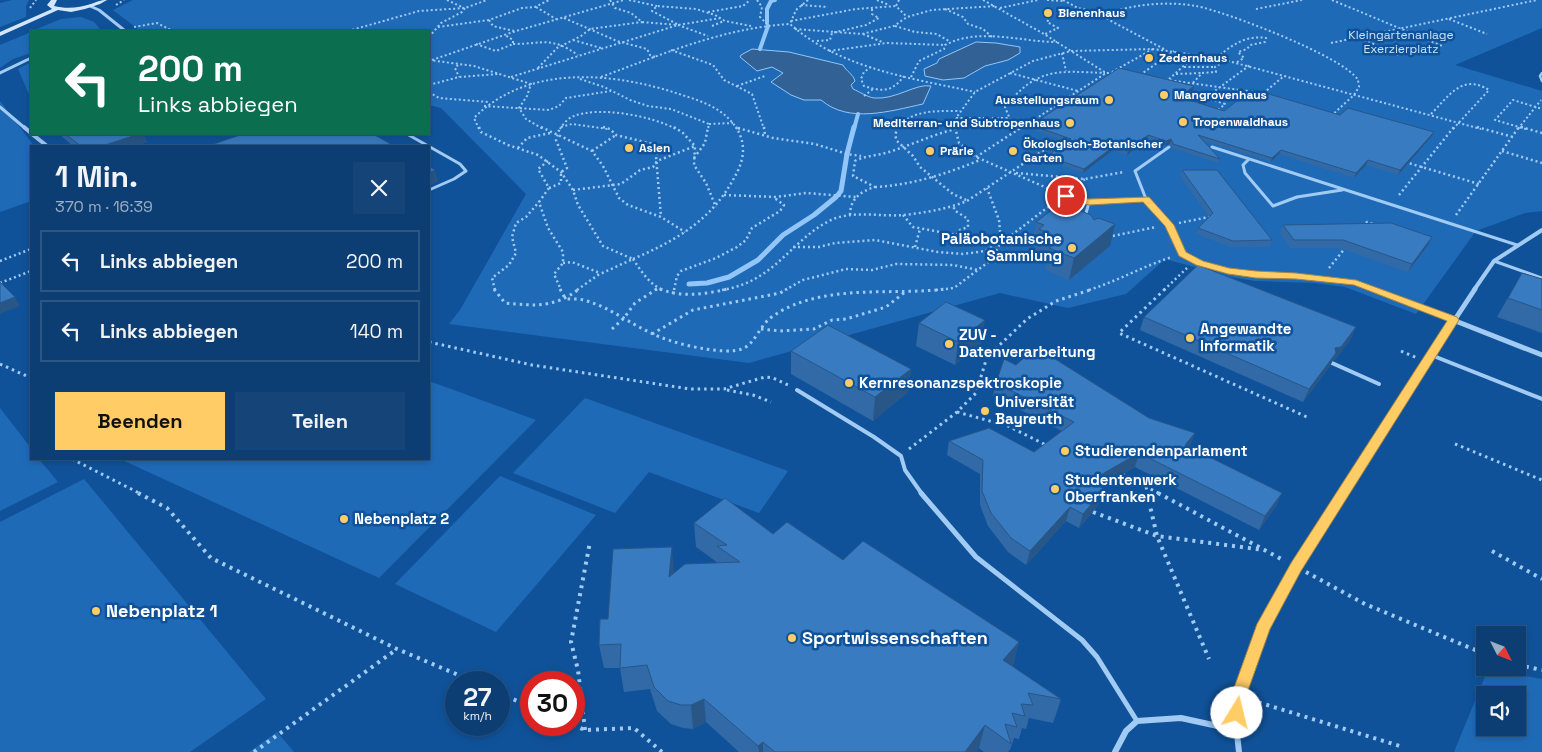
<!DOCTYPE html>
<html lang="de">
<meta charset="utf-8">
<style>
body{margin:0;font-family:"Space Grotesk",sans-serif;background:#154578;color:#f1f3f6;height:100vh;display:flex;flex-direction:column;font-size:19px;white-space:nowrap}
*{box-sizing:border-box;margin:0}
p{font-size:16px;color:#9aaec4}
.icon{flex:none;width:28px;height:28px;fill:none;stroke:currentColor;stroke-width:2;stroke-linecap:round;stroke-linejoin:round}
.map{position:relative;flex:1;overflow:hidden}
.drawer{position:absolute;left:30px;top:145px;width:400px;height:315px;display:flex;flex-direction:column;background:#0c3e73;border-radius:0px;box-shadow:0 2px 8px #0003,0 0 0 1px #2c5785}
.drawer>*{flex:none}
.guide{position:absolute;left:30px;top:30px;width:400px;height:105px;border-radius:0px;box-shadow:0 2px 8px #0003,0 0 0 1px #2c5785;background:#0b6e4f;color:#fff;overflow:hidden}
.needle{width:32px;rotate:132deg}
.fabs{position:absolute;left:1476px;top:626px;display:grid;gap:10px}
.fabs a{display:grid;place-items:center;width:50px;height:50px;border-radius:0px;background:#0c3e73;box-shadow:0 2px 8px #0003,0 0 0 1px #2c5785;font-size:25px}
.speed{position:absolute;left:445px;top:671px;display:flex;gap:10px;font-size:25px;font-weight:700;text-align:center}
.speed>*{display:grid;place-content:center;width:65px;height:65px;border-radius:50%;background:#0c3e73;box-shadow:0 2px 8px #0003,0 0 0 1px #2c5785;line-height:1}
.speed small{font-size:12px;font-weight:400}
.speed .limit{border:8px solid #d22;background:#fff;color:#111}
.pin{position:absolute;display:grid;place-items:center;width:42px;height:42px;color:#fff;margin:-21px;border:2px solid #fff;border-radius:50%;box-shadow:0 1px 5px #0007}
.me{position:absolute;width:55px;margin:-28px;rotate:9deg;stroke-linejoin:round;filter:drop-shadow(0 0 4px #0008)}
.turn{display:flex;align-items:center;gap:18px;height:105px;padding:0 25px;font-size:22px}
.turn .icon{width:65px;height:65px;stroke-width:2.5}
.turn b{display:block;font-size:35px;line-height:42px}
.round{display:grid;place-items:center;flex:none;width:52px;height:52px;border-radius:0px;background:#154578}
.head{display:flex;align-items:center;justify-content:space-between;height:85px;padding:0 25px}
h1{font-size:30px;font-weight:600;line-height:38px}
.action{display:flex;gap:10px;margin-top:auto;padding:10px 25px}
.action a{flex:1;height:58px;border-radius:0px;background:#ffcc65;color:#111;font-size:20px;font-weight:600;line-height:58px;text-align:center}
.action a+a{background:#154578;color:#f1f3f6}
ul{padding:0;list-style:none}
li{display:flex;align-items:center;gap:15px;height:62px;margin:0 10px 8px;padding:0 15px;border:2px solid #2c5785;border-radius:0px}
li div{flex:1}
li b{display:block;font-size:19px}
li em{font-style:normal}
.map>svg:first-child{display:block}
.green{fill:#1f6ab7;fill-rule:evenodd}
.water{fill:#316195;stroke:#93c6f8}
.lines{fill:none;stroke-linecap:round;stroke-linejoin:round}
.stream-far1{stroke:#93c6f8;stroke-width:4}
.stream{stroke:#93c6f8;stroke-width:5}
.path-far3{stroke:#a2cbf4;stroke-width:2;stroke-dasharray:2 2.5;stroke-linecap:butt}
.path-far2{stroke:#a2cbf4;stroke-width:2.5;stroke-dasharray:2 3;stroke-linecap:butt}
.path-far1{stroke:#a2cbf4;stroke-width:3;stroke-dasharray:2.5 4;stroke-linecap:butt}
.path{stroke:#a2cbf4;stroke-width:4;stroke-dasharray:3 5;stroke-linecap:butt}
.lane-far3{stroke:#a2cbf4;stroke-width:2.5}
.lane-far2{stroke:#a2cbf4;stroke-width:3}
.lane-far1{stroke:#a2cbf4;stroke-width:4}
.lane{stroke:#a2cbf4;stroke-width:5}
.street-far3{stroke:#a2cbf4;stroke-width:3}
.street-far2{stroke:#a2cbf4;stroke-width:4}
.street-far1{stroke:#a2cbf4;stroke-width:5}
.street{stroke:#a2cbf4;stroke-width:6}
.secondary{fill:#d2e7fd;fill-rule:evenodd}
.wall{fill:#316aa6}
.shaded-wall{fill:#285687}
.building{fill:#397bc1;stroke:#285687}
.route{fill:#ffcc65;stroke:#a68542}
.poi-dot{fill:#ffcc65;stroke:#105299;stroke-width:2}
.labels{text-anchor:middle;stroke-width:5;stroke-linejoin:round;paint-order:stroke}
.far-poi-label{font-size:12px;font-weight:bold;fill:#fff;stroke:#105299;text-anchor:start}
.far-park-label{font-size:12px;fill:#cae4fe;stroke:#105299}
.poi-label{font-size:15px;font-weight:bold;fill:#fff;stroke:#105299;text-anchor:start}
.near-poi-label{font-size:18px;font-weight:bold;fill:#fff;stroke:#105299;text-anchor:start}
</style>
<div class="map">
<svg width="1542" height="752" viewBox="0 0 1542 752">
<rect width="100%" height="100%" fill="#105299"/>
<!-- green -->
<path class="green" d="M12,0H29L26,6V17L0,27V3Z
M133,0H1542V28L1455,65L1542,91V211L1525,213L1476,231L1416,314L1345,287L1314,283L1255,281L1231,277L1165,259L1126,294L1068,308L1000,293L749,363L449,324L460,310L526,194L441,108L429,105V31H130L138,29L113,10Z
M81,17L94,22L100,29L96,31H32L61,19Z
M31,32V53L13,59L0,68V45Z
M31,62V99L18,69Z
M0,101L34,146H31V201L0,212Z
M429,381L536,420L379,578L120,459H429Z
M585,398L788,471L759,513L649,472L615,513L513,473Z
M0,408L31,448V459H39L58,482L0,511Z
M500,476L596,515L496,632L395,584Z
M84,479L266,699L190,752H0V522Z
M1488,669L1542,679V752H1454ZM1485,695H1518V728H1485Z
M277,732L294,752H249Z"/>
<!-- water -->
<path class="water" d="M976,42L996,43L1020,47V53L1008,60L985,66L964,78L943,80L925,76L924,69L937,63L939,59Z
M752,49L789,52L843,65C846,71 853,74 855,81L851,85L853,89C860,92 867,97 874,98C896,100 916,83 931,86L923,104C890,111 849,124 821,100H804L791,95L771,82L783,73L772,67L757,71L740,57L741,55Z"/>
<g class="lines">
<!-- stream-far1 -->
<path class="stream-far1" d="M767,23V9L771,1L775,0
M760,49L768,26
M854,129L858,114"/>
<!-- stream -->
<path class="stream" d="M689,284L707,283L729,277L758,260L783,235L814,215L836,197L841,191L847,154L854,127"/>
<!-- path-far3 -->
<path class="path-far3" d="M447,0L464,8
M610,0L615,8L631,13L642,22L678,25L708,36
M629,0L657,6
M757,0L762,7L760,17L767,24
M808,0L796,10L790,24C841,69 911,78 975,92
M877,0L889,5
M899,0L896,6L907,17
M983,0L1044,34L1106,73
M1047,0L1064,1
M1063,0L1078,8L1106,14
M1332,0L1442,46
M116,5L124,0
M801,5L828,7
M536,7L556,19
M30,8L36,0
M1000,8L1038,0
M945,9L963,17L968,24L983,29L992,37
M1256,9L1302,0
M708,12L743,6L750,0
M1043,14L1049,19L1047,22L1058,28L1045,34
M564,18L617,41L647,49L650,55L655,57
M1449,19L1487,34
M489,20L493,26L514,31
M791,21L856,9L896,6
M677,24L652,11L657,6L696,9L715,15L725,21L751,26
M712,26L724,21
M895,26L915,32L937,34L949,41
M134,27L157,23L173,31
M438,27L489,20L522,8L535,7L549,0
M795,29L862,34L894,26L907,17L932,10L996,6
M348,31L419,11L465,8L487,0
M863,34L882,42
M429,37L441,23L462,12L465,8
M1360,38L1398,55
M573,40L601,48
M817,41L830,40L832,33L866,25L879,18L872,14V8
M1331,43L1537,0
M476,44L496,51L513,44V40L505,35
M513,44C544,44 550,36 578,55
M1164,49L1111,21L1105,17L1106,14C1134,4 1167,1 1196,6C1224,11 1345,57 1358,80C1358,81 1359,85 1359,87L1354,95L1331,116
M671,50L713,65L724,80L752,94L764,129
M829,51L887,43L945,45
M1062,53L1066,71
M1217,58C1231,45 1246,35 1266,38L1265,42L1250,45L1247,49L1238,52L1244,58L1237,62
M429,60L474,66L531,84L527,96L519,108L526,119L543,129
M432,60L516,31L624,0
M458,65L455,68L459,77
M871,67L864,72L861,79L864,86C883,92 892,92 904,76
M1184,67H1215
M538,68L557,48L581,36L590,29L642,22
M1112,72L1153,49
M1010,73L1078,91
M1176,74L1201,73
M1140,75L1174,51
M511,77L678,25L721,18
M601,77C663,54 723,28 790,24
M911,77L919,61L944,49L945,45C979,27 1021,42 1057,42
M580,79L604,87L630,100L648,106L671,109L709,124L708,129
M1161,79L1254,92
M1169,79L1197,54
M1193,83L1202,73L1216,72L1215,67L1226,60
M429,85L459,77L499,74
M737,86L765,76
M429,92L439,98L488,102
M864,96L873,89
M1260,96L1284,76
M1206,98L1225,104L1217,111
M1197,104L1250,65
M484,106L549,110L559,106L566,98L611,91
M1431,114C1449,96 1462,73 1489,90L1453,129
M956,118H1008
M709,124L733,123
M561,127L572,124L608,129
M738,128L740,129
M1021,128L1012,124L1005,107C1037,67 1058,71 1105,73
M479,129L474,118C527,64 613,72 679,94C701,101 724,108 737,129
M560,129C563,124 568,118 574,116C600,106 652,116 676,129
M898,129C908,109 941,111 960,111
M955,129L956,118L975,92L1033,61L1071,51L1153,49L1217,58L1481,129
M1020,129L1106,73H1115
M1518,129L1541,100
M1526,129L1495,120L1513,100L1542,109"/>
<!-- path-far2 -->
<path class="path-far2" d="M479,127L481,132L508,145L538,155L561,172L573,190L578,205L603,246L633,259
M541,127L592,151L603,166L619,198L628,205L661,217L685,232
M603,127L610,129L616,135L653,144L658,147L656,156L661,217
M674,127L683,133L695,146L694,165L706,183L716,207
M764,127L765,136
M898,127L895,135L897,141L913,156L920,167L953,194L966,200
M955,127L959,143L976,157L1056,192
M1477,127L1513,137
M1521,127L1542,133
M738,128L773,138L815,144L847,154L861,156
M518,148L527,138L550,133
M592,151L616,135
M1502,151L1542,163
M976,157L1022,127
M694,158L705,143L708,127
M548,161L538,169L549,188L539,202L548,228L563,252V263L554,274L561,290
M1405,162L1479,184
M1016,173L1085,179L1124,172
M1075,186L1085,179
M875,187C912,185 946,174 980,160
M549,188L561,183V172L567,168L556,140L560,127
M573,190L621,184L640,170L653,167L657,161L695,146
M724,195L776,197L806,193L856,197
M1399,195L1454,127
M850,215C850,199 861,191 875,187L853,176L855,161C866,155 877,156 889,152C911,145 932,135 955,129
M903,215L913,227L957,235L960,230L968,227V219L954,210V206
M1456,215L1519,127
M1179,223L1209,217
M1363,227L1367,222L1376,225
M1108,237L1156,227
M793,247H819L835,243L875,240L938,252L963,254L985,251L1009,237L1056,201
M915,247L920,229
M633,259C641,271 650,285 663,290
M633,259C675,241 712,220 734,178C744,161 747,145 736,127
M0,261L31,249
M563,263L572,262L600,273
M1329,268L1346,247
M0,283L31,271
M495,290L492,278L509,265L516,253L512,237L516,223L526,217L539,202
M577,290L598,275L633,259
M655,290L658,288
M674,290L677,276L681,271L716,258L737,247L746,240L752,228L780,211L784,205L773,197
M722,290C734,288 747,284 758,277C784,262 802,234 831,220C853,210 880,217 903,215C924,213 947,209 967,201L1059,140
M785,290L803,280L846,269L872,270L896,264L953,265L978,270
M936,290L954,288L991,260L1001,242L999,220L987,188
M1089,290C1117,281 1144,266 1172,257
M1164,290L1187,268"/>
<!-- path-far1 -->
<path class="path-far1" d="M494,289L505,303C535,306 554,308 579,289
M560,289L565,298C571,300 577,298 583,300C608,306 629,323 651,333C671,343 703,350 725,351C753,352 752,338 767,321C774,314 788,307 796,304C844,286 897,295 946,289
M660,289C682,298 705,294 728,289
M1165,289L1119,333L1307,417
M673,294L674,289
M612,329L624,318L635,303L657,289
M761,329L780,331L814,329L832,320L846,319L886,307L905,292
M652,334L693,310L780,293L787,289
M429,342L532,365L690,389H724L765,377L773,378L788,385
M1401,351L1417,358
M0,364L31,378
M727,390L753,395L771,402
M957,412L1008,426L1044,444L1045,447
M1455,444L1542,480
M909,449L957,412L976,393L987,357L1027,319L1056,301L1093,289
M72,459L141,494
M1122,474L1160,494
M1146,487L1148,494"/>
<!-- path -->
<path class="path" d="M138,493L167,508L211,558L397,649L475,682
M1147,493L1157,536L1209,659
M1158,493L1285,561
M1093,512L1157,536L1264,550
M1492,551L1542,579
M1306,572L1365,604L1485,654
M1518,665L1542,670
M499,693L531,707
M1251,700L1403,747
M573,725L585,730L634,728L662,752
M585,730L578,670L571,642L590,542
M254,752L397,649"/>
<!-- lane-far3 -->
<path class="lane-far3" d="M1542,73L1540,76L1542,81"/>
<!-- lane-far2 -->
<path class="lane-far2" d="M407,134L460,164L466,171L454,179L429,190
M1169,147L1135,171L1146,199L1169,225L1182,254L1199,263L1228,271L1256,275L1296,276L1355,283L1374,290
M1212,147L1517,245
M1249,159L1243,165L1245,173L1273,206L1297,197L1342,190
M1065,196L1089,202L1146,199
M1085,217L1089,202
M1494,261L1542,278"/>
<!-- lane-far1 -->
<path class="lane-far1" d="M1371,289L1453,320
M1431,355L1542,399
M1332,363L1379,384
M797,390L874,437L901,456L905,470L922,494"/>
<!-- lane -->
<path class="lane" d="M921,493L976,557L1082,640L1097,657L1137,721"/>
<!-- street-far3 -->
<path class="street-far3" d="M90,6L99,10L124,30L119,31
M0,73L31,58
M0,107L26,129"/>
<!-- street-far2 -->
<path class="street-far2" d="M24,127L31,133
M32,134L47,146
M1474,290L1494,261L1542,230"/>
<!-- street-far1 -->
<path class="street-far1" d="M1453,320L1542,355
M1340,494L1475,289"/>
<!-- street -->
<path class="street" d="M1115,752L1126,731L1137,721L1181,718L1236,730
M1239,752C1237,734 1234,713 1238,695C1257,622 1302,557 1341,493"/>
<!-- secondary -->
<path class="secondary" d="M51,0H57L54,6C66,9 79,8 91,4C97,2 100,0 107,0L100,4L85,9L71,12L58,10L0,36V32L52,9L47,5Z"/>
</g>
<!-- wall -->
<path class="wall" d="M1194,86L1193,90L1183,98L1224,111L1340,115L1434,132L1432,136L1398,175L1366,165L1354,178L1279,154L1271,162L1204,141L1220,159L1218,163L1172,148L1170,144L1165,146L1147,140L1127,155L1113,150L1083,173L1046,160L1047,156L1067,142L1030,129L1031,125Z
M59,134H143L147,142L135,146H73Z
M1182,170L1272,240L1270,247H1230L1196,234L1198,228L1209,217L1180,176Z
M1036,222L1110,246L1069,280L1045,270L1046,264L1042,263L1043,258L1038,256L1039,252L1035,250L1036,245L1032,243Z
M1283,225L1432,237L1428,245L1408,272L1339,248H1290L1280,233Z
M1522,273L1542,279V333L1497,317Z
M1144,317L1356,327L1350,340L1335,360H1333L1330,366L1303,402L1140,330Z
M919,323L981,343L955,365L916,346Z
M791,351L911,369L908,392L873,421L791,374Z
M996,383L1190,447H1189L1282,493L1276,506L1259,530L1135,467L1100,487V503L1079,528L1066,521L1026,565L1008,552L988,526L980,505V474L947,455L949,441L1034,452L1062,431L993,396Z
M694,523L773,534L843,560L1019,642L1013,665L1012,666L1061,699L1053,723L1029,718L1026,729L1022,728L1019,739L1014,738L1010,750H1009L1008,752H984L979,748L976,752H739L706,722L693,729L683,728L671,724L657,711L650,689L624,692L620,668H604L599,645L608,619L674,571V573L718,563L696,547Z"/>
<!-- shaded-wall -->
<path class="shaded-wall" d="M1194,86L1193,90L1179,102L1180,97Z
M1434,132L1432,136L1398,175L1400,170Z
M139,134H143L147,142L135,146H102Z
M1148,135L1147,140L1127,155L1128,151Z
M1171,139L1170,144L1165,146L1166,141Z
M1114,146L1113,150L1083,173L1084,169Z
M1281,150L1279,154L1271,162L1272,158Z
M1368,160L1366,165L1354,178L1356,173Z
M435,170L438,182L429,186V173Z
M1115,224L1110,246L1069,280L1074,258Z
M1432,237L1428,245L1408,272L1412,264Z
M15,297L20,306L0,314V303Z
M985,320L981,343L955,365L958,342Z
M1356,327L1350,340L1335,360H1333L1330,366L1303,402L1309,389L1335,348Z
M911,369L908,392L873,421L875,397Z
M1195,433L1190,447L1180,458L1185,445Z
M1139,453L1135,467L1087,495L1090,481Z
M1104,489L1100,503L1079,528L1083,514Z
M1282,493L1276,506L1259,530L1265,516Z
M1070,507L1066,521L1026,565L1030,551Z
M672,547L674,571L672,601L669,577Z
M1019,642L1013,665L997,684L1003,660Z
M704,699L706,722L693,729L691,705Z
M985,725L979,748L976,752H965Z
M763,742V752H759L758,746Z"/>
<!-- building -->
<path class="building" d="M1119,68L1194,86L1180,97L1224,111L1252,89L1340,115L1348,108L1434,132L1400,170L1368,160L1356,173L1281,150L1272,158L1198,135L1220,159L1173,144L1171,139L1166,141L1148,135L1128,151L1114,146L1084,169L1047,156L1071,139L1031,125Z
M65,134H139L102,146H81Z
M243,134H373L394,146H208Z
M429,166L435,170L429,173Z
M1182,170H1217L1272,240L1233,241L1198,228L1213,213Z
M1061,203L1091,215L1094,220L1098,218L1115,224L1074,258L1049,248L1054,244L1046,241L1050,237L1043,234L1046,232L1039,229L1044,225L1036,222Z
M1391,223L1432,237L1412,264L1343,240H1294L1283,225Z
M1198,265L1356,327L1341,347L1335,348L1336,353L1309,389L1144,317Z
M1522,273L1542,279V310L1508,298Z
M0,282L15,297L0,303Z
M946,302L985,320L958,342L919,323Z
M828,325L911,369L875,397L791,351Z
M1036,347L1149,418L1195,433L1185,445L1282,493L1265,516L1139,453L1090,481L1104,489L1083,514L1070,507L1030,551L1011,538L991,513L982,491L983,460L949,441L989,428L1034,452L1074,422L996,383L1004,359L1016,365Z
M725,498L773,534L787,522L843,560L863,541L1019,642L1003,660L1061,699L1028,693L1033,705L1021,704L1025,716L1012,713L1017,727L1005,724L1011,744L985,725L965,752H775L763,742L758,746L704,699L691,705H681L668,701L654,687L647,665L620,668L621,644L599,645L600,619H608L613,549L672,547L669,577L685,564L740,562L717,546L727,545L694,523Z"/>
<!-- route -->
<path class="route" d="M1062,194L1089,199L1149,197L1174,225L1186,252L1203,261L1229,268L1256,271L1296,273L1356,280L1457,317L1459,320L1301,571L1270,629L1246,696L1245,713L1243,718L1237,720L1232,718L1229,713L1231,696L1257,624L1291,563L1447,321L1354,285L1296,279L1256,278L1228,274L1196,265L1179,256L1165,226L1143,202L1089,205L1062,198Z"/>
<!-- markers -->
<g class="poi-dot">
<circle cx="1048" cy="13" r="5"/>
<circle cx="1149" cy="58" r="5"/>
<circle cx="1164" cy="95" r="5"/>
<circle cx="1109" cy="100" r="5"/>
<circle cx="1183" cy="122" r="5"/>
<circle cx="1070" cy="123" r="5"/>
<circle cx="629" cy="148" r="5"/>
<circle cx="930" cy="151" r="5"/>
<circle cx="1013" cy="151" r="5"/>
<circle cx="1072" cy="248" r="5"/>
<circle cx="1190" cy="338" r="5"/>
<circle cx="949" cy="344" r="5"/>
<circle cx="849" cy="383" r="5"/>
<circle cx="985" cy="411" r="5"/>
<circle cx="1065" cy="451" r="5"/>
<circle cx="1055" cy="489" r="5"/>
<circle cx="344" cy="519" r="5"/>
<circle cx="96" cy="611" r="5"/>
<circle cx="792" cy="638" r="5"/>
</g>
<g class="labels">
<!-- far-poi labels -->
<g class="far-poi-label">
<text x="1058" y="17">Bienenhaus</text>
<text x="1159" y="62">Zedernhaus</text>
<text x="1174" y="99">Mangrovenhaus</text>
<text x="1099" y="104" text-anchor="end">Ausstellungsraum</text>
<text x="1193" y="126">Tropenwaldhaus</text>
<text x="1060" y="127" text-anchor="end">Mediterran- und Subtropenhaus</text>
<text x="1023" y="148">Ökologisch-Botanischer<tspan x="1023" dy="14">Garten</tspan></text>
<text x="639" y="152">Asien</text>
<text x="940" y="155">Prärie</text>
</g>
<!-- far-park labels -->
<g class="far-park-label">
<text x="1401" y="39">Kleingartenanlage<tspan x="1401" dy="14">Exerzierplatz</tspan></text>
</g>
<!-- poi labels -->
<g class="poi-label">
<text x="1062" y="244" text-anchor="end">Paläobotanische<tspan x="1062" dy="17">Sammlung</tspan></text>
<text x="1200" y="334">Angewandte<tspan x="1200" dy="17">Informatik</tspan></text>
<text x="959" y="340">ZUV -<tspan x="959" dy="17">Datenverarbeitung</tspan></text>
<text x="859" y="388">Kernresonanzspektroskopie</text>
<text x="995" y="407">Universität<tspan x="995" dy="17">Bayreuth</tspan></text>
<text x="1075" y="456">Studierendenparlament</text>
<text x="1065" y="485">Studentenwerk<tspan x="1065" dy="17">Oberfranken</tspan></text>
<text x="354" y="524">Nebenplatz 2</text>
</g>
<!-- near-poi labels -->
<g class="near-poi-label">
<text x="106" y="617">Nebenplatz 1</text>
<text x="802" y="644">Sportwissenschaften</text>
</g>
</g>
</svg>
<div class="fabs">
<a><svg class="needle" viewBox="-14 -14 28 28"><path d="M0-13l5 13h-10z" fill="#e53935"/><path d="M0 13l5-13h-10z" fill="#9aaec4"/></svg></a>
<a><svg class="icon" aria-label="sound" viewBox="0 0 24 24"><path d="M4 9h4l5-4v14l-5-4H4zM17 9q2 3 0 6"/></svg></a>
</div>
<div class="speed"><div>27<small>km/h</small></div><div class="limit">30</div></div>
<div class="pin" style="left:1066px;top:196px;background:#d93025"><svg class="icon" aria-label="arrive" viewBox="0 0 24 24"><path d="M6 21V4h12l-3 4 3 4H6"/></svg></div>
<svg class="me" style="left:1237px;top:713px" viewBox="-20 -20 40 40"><circle r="19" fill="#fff"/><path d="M0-13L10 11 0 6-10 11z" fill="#ffcc65"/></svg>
<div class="guide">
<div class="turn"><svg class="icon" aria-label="left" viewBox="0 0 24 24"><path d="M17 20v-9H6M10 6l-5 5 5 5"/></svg><div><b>200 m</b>Links abbiegen</div></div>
</div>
<section class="drawer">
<div class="head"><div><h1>1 Min.</h1><p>370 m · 16:39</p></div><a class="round"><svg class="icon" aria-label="close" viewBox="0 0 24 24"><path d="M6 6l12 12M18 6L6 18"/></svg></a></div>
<ul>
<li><svg class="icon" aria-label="left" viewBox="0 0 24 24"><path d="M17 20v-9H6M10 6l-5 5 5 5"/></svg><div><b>Links abbiegen</b></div><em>200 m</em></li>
<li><svg class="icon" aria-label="left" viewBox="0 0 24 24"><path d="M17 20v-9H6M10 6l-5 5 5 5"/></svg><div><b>Links abbiegen</b></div><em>140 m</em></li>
</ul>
<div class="action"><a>Beenden</a><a>Teilen</a></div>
</section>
</div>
